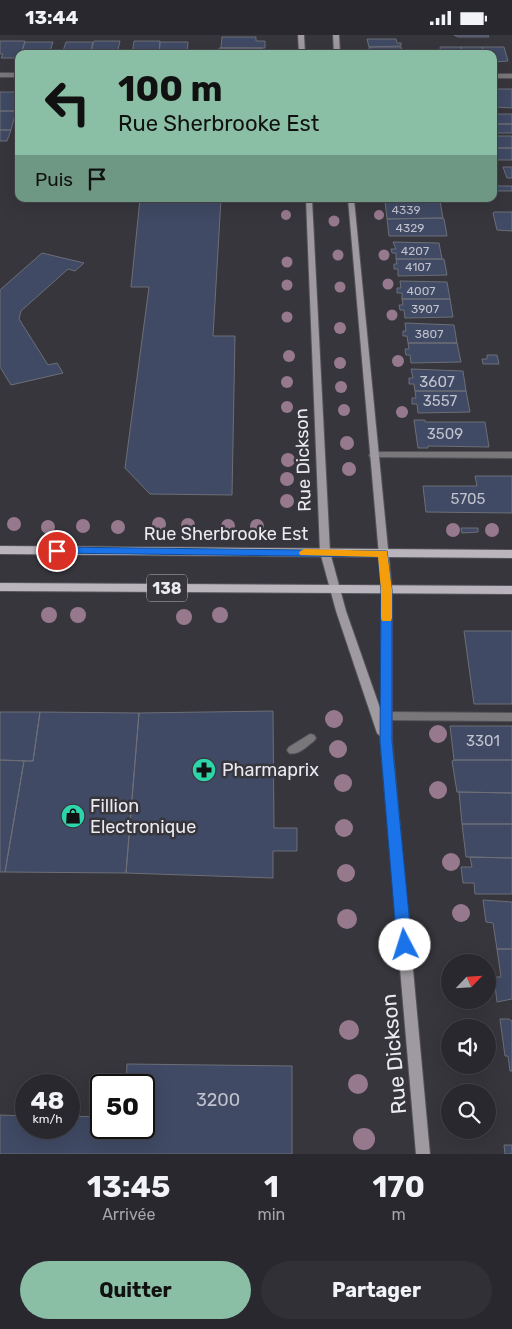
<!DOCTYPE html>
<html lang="fr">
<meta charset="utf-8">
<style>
body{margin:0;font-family:Rubik,sans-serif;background:#313036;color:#f1f3f6;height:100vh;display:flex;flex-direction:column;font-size:19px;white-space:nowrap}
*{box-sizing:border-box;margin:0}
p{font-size:16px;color:#a5a6aa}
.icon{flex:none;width:28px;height:28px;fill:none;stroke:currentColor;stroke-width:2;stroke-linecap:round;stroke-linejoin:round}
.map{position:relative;height:1119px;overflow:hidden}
.panel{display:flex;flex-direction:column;background:#29282e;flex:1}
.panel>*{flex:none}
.top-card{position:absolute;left:15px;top:15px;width:482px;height:152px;border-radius:10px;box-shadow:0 5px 20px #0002,0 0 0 1px #45444a;background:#8abfa5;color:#111;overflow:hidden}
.needle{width:32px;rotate:65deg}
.fabs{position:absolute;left:441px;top:919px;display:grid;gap:10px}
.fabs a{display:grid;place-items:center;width:55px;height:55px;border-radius:50%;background:#29282e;box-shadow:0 5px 20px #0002,0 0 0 1px #45444a;font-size:25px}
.speed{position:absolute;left:15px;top:1039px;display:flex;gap:10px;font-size:25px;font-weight:700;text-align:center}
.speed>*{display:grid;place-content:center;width:65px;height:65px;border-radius:50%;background:#29282e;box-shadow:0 5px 20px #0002,0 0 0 1px #45444a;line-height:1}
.speed small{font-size:12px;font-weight:400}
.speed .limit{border:2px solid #111;border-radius:8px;background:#fff;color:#111}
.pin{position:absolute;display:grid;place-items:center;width:42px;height:42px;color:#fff;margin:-21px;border:2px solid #fff;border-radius:50%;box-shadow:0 1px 5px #0007}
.me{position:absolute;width:55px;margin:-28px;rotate:355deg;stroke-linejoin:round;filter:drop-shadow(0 0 4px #0008)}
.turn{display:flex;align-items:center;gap:18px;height:105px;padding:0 20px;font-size:22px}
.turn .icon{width:65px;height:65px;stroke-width:2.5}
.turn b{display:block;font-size:35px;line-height:42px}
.then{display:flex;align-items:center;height:48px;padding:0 20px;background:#0003;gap:10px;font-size:19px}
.eta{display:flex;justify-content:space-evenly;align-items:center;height:85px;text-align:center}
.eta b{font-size:30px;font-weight:700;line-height:35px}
.primary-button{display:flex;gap:10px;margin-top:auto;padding:10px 20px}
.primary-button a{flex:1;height:58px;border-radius:30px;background:#8abfa5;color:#111;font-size:20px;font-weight:700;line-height:58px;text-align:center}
.primary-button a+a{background:#313036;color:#f1f3f6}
.status{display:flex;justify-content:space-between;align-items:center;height:35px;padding:0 25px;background:#29282e;direction:ltr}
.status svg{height:14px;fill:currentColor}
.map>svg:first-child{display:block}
.building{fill:#404a64;stroke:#6c6f77}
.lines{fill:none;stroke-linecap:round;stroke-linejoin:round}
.lane-casing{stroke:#54535a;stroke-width:2}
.street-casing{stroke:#54535a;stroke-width:2}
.secondary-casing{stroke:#54535a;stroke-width:2}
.primary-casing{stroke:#54535a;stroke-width:2}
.lane{fill:#79777a;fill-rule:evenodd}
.street{fill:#79777a;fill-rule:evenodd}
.secondary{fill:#9e9a9f;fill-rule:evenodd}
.primary{fill:#bab5bc;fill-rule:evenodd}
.tree{fill:#97798e}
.route{fill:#1a73e8;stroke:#114b97}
.slow{fill:#f59e0b}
.labels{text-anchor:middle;stroke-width:5;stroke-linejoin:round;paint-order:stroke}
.far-number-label{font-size:12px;fill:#c0c2cd}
.number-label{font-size:15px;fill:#c0c2cd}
.shield{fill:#37363d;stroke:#b5b4ba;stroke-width:1}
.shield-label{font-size:16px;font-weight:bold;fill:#ebeaf0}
.street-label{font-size:18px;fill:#ebeaf0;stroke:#37363d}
.poi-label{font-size:18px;fill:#ebeaf0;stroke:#37363d;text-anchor:start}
.near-number-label{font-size:18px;fill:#c0c2cd}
.near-street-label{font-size:21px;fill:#ebeaf0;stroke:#37363d}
</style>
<div class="status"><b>13:44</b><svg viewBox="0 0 49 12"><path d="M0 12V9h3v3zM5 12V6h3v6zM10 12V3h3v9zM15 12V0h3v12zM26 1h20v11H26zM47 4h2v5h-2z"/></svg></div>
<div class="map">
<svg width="512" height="1119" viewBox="0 0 512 1119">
<rect width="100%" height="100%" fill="#37363d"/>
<!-- building -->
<path class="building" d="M454,0H488L489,2H458Z
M222,2H256V6H265V13H221Z
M367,4H396L397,8H401V11L369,12Z
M0,6H25L21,19H19V23H1L3,19H0Z
M94,6H120L117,19H90Z
M134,6H160L159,19H132Z
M25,7H53L49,19H21Z
M66,7H93L90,19H62Z
M160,7H188L187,19H159Z
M369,12H401L402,15H398L399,19H370Z
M440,12H461L463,19H441Z
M461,12H482L485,19H463Z
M482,12H504L508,26L494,27V19H485Z
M219,13H262V19H219Z
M494,54H512V73L494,72Z
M0,57H19L16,76H0Z
M0,76H16L11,95H0Z
M494,79H512V89H494Z
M494,89H512V98H494Z
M0,95H11L7,106H0Z
M494,101H512V113H494Z
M494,113H512V125H494Z
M503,132H512V143H507Z
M494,151H512V156H494Z
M140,164H221L213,301H235L232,460L150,459L125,433L149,252H131Z
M385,166H440L443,183L387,184Z
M494,177H512V196L497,195L493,178Z
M440,183L444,184L447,201H389L387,184Z
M393,207L439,208L442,224H396V218H392L391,214H396Z
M42,218L84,228L75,236L68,234L21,276L19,284L48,330L57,328L63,338L11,350L0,332V255Z
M396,224H444L447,240L398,241V234H394V229H397Z
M400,246L447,247L450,264H402V258H397V253H401Z
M402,264H450L453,282L405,283L404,275H400L399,270H403Z
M405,288L454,290L457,308H408L407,301H403V296H406Z
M408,308H457L461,327L411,328L410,320H406L405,314H409Z
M487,320H497L499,329H483L482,324H487Z
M411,334L463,336L466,356H415L414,349H409V343H413Z
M415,356H466L470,377L418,378L417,369H412V363H416Z
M414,385H425V387H485L489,412L428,411V413H418Z
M475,441H512V478L426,477L423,451H477Z
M461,493H478V497L462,498Z
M464,596H512V669H474Z
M273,676L274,793H297V816H273V843L126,838L139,678Z
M0,677H40L33,726L0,725Z
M40,677L139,678L126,838L5,837L24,726H33Z
M450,691H512V725H454Z
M0,725L24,726L5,837H0Z
M455,725H512V758L457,757L452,726Z
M459,757L512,758V789H462Z
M462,789H512V823L466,822Z
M470,822L512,823V859H475L474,848H463L461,832H472Z
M483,865L512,867V914H497L493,888L486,887Z
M497,914H512V964L497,967L494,942H501Z
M500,984H509L512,986V1036H510L508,1021H505Z
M127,1029L292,1031V1119H0V1080L26,1081V1092H69V1081L101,1082V1092H144V1050H126Z
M504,1110H512V1119H505Z"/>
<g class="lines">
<!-- lane casing -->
<g class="lane-casing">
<path id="lane" d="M373,417H512V423L370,422L369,420Z
M386,677L512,678V686L386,685L382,684L381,681L382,678Z
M310,699L314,700L316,703L314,706C307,711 298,721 289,718L287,715L289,712Z"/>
</g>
<!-- street casing -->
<g class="street-casing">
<path id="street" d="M0,38H19V42H0Z
M494,39H512V43H494Z"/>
</g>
<!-- secondary casing -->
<g class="secondary-casing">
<path id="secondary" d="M298,0H304L305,19H299Z
M333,0H339L340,19H334Z
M306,164H312L330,517L346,576L381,676L382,555L348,164H354L392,555V706L430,1119H416L380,701L377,698L336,576L320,517Z"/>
</g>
<!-- primary casing -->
<g class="primary-casing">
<path id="primary" d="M0,511L512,515V523L0,519Z
M0,548L512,551V559L0,556Z"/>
</g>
<!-- lane -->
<use href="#lane" class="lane"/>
<!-- street -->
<use href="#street" class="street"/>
<!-- secondary -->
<use href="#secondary" class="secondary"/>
<!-- primary -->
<use href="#primary" class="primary"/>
</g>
<!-- trees -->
<g class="tree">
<circle cx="286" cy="180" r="5"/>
<circle cx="379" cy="180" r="5"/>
<circle cx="334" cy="186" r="5.5"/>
<circle cx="338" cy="220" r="5.5"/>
<circle cx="384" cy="220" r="5.5"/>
<circle cx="287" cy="227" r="5.5"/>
<circle cx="388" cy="249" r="5.5"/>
<circle cx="287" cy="250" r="5.5"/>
<circle cx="340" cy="252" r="5.5"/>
<circle cx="392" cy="280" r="5.5"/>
<circle cx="287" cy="282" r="5.5"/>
<circle cx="340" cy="293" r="6"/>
<circle cx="289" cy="321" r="6"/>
<circle cx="398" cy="326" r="6"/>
<circle cx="340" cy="328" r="6"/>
<circle cx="287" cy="347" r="6"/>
<circle cx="341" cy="352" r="6"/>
<circle cx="287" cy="372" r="6"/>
<circle cx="344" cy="375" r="6"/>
<circle cx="402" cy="377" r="6"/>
<circle cx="347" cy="408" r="7"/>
<circle cx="288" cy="425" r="7"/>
<circle cx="349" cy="434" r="7"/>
<circle cx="287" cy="444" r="7"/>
<circle cx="287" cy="466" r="7"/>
<circle cx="14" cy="489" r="7"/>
<circle cx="159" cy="489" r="7"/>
<circle cx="188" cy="490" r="7"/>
<circle cx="83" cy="491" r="7"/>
<circle cx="228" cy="491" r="7"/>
<circle cx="257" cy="491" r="7"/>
<circle cx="48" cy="492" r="7"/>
<circle cx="118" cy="492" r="7"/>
<circle cx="453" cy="495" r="7"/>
<circle cx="492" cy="495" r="7"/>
<circle cx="49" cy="580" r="8"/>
<circle cx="78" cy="580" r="8"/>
<circle cx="220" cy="580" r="8"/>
<circle cx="184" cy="582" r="8"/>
<circle cx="334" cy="684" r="9"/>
<circle cx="438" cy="699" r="9"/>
<circle cx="338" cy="714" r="9"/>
<circle cx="343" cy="748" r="9"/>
<circle cx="438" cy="755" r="9"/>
<circle cx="344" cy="793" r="9"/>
<circle cx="451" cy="827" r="9"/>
<circle cx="346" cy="838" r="9"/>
<circle cx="461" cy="878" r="9"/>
<circle cx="347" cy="884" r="10"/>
<circle cx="349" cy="995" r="10"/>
<circle cx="358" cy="1049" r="10"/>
<circle cx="364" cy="1104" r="11"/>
</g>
<!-- route -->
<path class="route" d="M57,512L387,516L392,555V706L412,910L410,915L405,917L400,915L397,910L380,706L381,555L378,522L53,518L51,516Z"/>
<!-- slow -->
<path class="slow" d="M304,514L387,516L392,555V583L391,586H382L381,583V555L378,522L300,520L299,517Z"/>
<!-- icons -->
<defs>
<g id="pharmacy-disc" transform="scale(1.25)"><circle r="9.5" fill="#2ed4aa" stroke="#37363d"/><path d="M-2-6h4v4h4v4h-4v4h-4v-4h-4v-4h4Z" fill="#111"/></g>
<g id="shop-disc" transform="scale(1.25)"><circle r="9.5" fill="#2ed4aa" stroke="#37363d"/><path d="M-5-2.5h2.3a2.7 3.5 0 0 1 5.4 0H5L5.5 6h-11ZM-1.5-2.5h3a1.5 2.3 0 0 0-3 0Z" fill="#111"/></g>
</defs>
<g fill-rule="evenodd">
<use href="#pharmacy-disc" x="204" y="735"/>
<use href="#shop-disc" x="73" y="781"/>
</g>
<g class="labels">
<!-- far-number labels -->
<g class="far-number-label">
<text x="406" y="179">4339</text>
<text x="410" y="197">4329</text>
<text x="415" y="220">4207</text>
<text x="418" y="236">4107</text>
<text x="421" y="260">4007</text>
<text x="425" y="278">3907</text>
<text x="429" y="303">3807</text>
</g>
<!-- number labels -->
<g class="number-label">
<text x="437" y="352">3607</text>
<text x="440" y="371">3557</text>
<text x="445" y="404">3509</text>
<text x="468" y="469">5705</text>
<text x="483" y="711">3301</text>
</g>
<!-- shield labels -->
<rect class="shield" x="147" y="539.5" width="40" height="27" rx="4"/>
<g class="shield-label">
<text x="167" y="559">138</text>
</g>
<!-- street labels -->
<g class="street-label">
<text transform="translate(303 425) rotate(-92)" y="6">Rue Dickson</text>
<text x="226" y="505">Rue Sherbrooke Est</text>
</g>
<!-- poi labels -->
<g class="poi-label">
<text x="222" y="741">Pharmaprix</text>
<text x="90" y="777">Fillion<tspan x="90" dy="21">Electronique</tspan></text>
</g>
<!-- near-number labels -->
<g class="near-number-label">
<text x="218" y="1071">3200</text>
</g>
<!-- near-street labels -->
<g class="near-street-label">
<text transform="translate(394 1019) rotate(-95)" y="7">Rue Dickson</text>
</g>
</g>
</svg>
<div class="fabs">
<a><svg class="needle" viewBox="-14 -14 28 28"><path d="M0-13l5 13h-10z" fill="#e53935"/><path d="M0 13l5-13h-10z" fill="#a5a6aa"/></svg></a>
<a><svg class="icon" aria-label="sound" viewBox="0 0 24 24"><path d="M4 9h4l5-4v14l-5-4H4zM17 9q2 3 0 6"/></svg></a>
<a><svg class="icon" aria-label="search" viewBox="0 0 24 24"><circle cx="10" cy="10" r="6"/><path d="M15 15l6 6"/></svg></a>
</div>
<div class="speed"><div>48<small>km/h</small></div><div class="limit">50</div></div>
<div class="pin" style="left:57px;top:516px;background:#d93025"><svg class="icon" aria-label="arrive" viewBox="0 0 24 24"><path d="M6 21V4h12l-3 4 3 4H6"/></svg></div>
<svg class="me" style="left:405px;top:910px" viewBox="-20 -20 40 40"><circle r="19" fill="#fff"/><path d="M0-13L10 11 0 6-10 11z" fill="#1a73e8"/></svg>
<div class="top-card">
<div class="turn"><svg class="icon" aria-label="left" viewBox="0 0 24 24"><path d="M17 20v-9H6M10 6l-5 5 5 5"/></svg><div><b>100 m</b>Rue Sherbrooke Est</div></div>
<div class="then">Puis<svg class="icon" aria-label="arrive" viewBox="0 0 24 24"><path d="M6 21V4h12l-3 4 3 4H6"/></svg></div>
</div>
</div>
<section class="panel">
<div class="eta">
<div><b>13:45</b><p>Arrivée</p></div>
<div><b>1</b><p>min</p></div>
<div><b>170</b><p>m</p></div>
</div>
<div class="primary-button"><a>Quitter</a><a>Partager</a></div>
</section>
